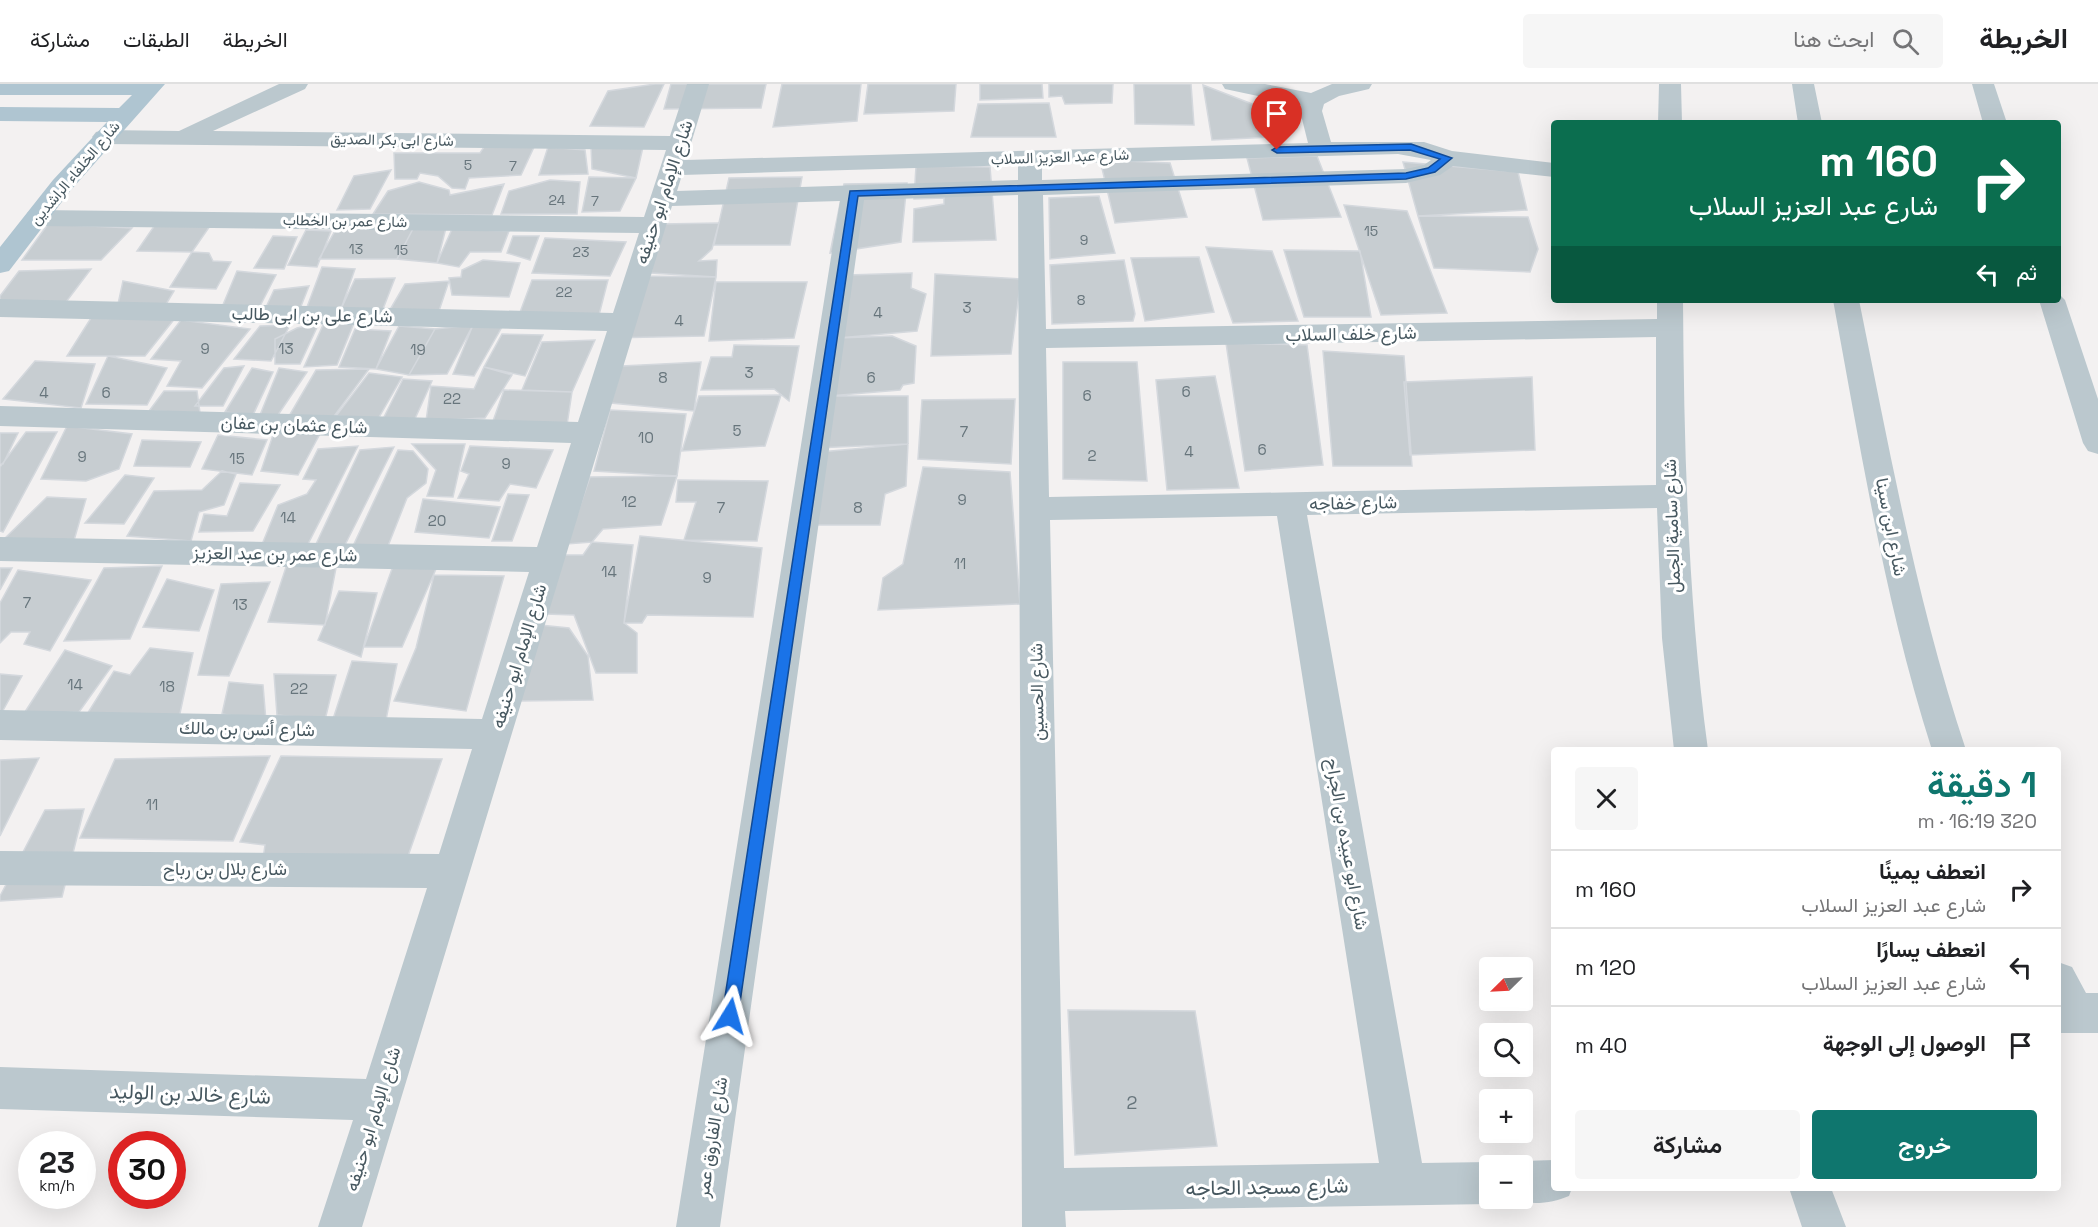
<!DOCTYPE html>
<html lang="ar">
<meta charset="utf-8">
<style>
body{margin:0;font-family:"Space Grotesk",Vazirmatn,sans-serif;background:#f6f6f6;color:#202124;direction:rtl;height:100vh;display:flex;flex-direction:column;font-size:22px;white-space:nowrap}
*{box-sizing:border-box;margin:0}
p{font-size:20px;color:#757577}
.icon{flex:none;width:33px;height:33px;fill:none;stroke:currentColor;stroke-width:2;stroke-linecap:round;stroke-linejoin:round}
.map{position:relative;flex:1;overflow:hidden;direction:ltr}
.panel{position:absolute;left:1551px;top:663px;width:510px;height:444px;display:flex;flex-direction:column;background:#fff;border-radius:6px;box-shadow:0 6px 24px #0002;direction:rtl}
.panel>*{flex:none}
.banner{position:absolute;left:1551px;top:36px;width:510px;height:183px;border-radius:6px;box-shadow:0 6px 24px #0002;direction:rtl;background:#0b6e4f;color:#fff;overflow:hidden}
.needle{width:39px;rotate:246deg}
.controls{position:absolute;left:1479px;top:873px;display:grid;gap:12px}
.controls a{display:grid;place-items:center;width:54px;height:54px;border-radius:6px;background:#fff;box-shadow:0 6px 24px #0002;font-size:30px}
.speed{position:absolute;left:18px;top:1047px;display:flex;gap:12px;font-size:30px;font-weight:700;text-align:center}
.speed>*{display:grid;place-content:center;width:78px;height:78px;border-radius:50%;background:#fff;box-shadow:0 6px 24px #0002;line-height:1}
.speed small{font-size:15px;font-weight:400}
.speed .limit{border:9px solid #d22;background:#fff;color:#111}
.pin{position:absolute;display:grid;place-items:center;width:51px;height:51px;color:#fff;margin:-62px -26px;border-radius:50% 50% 50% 0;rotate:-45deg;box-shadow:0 0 6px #0007}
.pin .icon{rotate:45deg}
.me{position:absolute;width:66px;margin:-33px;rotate:8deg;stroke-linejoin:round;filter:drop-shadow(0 0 4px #0008)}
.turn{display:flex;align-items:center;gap:21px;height:126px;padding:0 24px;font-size:27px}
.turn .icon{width:78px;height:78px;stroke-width:2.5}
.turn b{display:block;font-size:42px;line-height:51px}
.then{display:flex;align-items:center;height:57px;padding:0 24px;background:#0003;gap:12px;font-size:22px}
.round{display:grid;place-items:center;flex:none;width:63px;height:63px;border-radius:6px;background:#f6f6f6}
.head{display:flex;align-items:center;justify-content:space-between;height:102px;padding:0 24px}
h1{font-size:36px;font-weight:600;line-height:45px;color:#0f766e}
.action{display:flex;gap:12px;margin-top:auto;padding:12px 24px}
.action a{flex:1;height:69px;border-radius:6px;background:#0f766e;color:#fff;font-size:24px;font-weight:600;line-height:69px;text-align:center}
.action a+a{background:#f6f6f6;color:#202124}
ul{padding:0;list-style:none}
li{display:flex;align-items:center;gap:18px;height:78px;padding:0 24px;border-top:2px solid #e0e0e0}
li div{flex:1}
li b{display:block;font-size:22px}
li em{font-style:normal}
header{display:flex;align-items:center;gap:36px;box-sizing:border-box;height:84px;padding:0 30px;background:#fff;border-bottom:2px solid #e0e0e0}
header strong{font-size:28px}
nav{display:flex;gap:33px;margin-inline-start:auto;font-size:21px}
.search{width:420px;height:54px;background:#f6f6f6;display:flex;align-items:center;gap:15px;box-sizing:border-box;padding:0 21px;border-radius:6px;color:#757577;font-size:22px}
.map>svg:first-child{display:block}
.building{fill:#c7cdd1;stroke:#d4d8dd;stroke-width:1.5}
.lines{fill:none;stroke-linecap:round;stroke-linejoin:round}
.minor{fill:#bbc8ce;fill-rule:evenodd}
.major{fill:#afc5d1;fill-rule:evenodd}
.route{fill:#1a73e8;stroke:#114b97;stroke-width:1.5}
.labels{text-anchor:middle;stroke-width:6;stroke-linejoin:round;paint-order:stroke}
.far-number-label{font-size:14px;fill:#67757c}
.far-street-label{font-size:15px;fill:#475860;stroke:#fff}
.number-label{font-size:15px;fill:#67757c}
.street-label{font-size:18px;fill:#475860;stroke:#fff}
.near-number-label{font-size:18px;fill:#67757c}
.near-street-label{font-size:21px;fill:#475860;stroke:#fff}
</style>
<header>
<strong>الخريطة</strong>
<div class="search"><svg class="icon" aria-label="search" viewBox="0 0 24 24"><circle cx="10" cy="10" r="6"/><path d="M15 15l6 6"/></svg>ابحث هنا</div>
<nav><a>الخريطة</a><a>الطبقات</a><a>مشاركة</a></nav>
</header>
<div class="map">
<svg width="2098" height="1143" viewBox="0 0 2098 1143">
<rect width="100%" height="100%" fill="#f3f1f1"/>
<!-- building -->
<path class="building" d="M655,0H664L644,43L590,42L608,7Z
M671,0H766L761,24L664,25Z
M782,0H861L857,37L773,43Z
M868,0H956L954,27L864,30Z
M980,0H1042L1043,14L980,16Z
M1049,0H1113L1112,19L1065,20L1062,12L1049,13Z
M1134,0H1191L1194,41L1135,40Z
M1203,1L1273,28L1272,53L1212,56Z
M1049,19L1056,53H971L978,20Z
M486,60L535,61L521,91L469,94L465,105L452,104L438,92L420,89L417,95H395L394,69H480Z
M591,62L643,63L636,94L592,85Z
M548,63L585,66L588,90L539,91Z
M1317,72L1341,133L1263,136L1247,74Z
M1100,76L1170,79L1187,133L1115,139Z
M1403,78L1518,88L1527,126L1418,132Z
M916,82L990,83L996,156L913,158L914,125L944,120V114L914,115Z
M391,86L370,125L337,126L354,92Z
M589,93L636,94L620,127L582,128Z
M802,93L790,161H714L729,94Z
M550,96L580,98L577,130H501L509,107Z
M419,98L449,106L450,111L504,100L492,131L373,130L388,107Z
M907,99L901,158L830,169L844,100Z
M1099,112L1115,169L1050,175L1049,114Z
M1344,121L1407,127L1447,229L1381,231Z
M1418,132L1528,133L1538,165L1530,188L1434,184Z
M157,138L210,142L192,168L137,167Z
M719,139L712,165L699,177L717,176L716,193L651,189L661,140Z
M48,140L132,144L101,176H22Z
M339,140L414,143L397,175H319Z
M414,143L446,144L437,179L397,175Z
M452,145L509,147L501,168H470L459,183L437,179Z
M306,146L331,147L317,183L288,181Z
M273,152L297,153L284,185L254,184Z
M513,152H539L530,176L507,169Z
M545,154L626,158L610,192L532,189Z
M1206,163L1272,167L1298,237L1233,239Z
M1284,166L1360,167L1371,233H1304Z
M192,168L209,169L213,177L231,178L216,205L170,203Z
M1199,173L1214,228L1145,237L1131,174Z
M483,176L520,179L509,213L452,211L449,194L461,193L462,186Z
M1124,176L1135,230L1133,237L1052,240L1050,181Z
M322,183L355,185L341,225L307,223Z
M91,185L63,222L0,221V212L19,187Z
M237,187L276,191L258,226L222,223Z
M912,189L911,204L926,210L917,247L838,254L848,191Z
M935,190L1021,195L1011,270L931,272Z
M628,192L716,193L704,252L608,254Z
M395,194L383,225H341L355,195Z
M532,196H608L598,235L519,231Z
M123,197L174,207L165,222L118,220Z
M449,197L438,230L388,229L405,200Z
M716,198H807L794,254L709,257Z
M309,202L296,235L261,234L274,206Z
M176,233L145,272H67L91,234Z
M181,236L250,245L202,304L167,302L181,277L151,275Z
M319,239L300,280H275V255L297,244Z
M354,239L337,281L304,283L323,241Z
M290,241L271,277L234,275L260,242Z
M473,241L502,243L474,292L453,290Z
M473,241L447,290L409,291L435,245Z
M399,242L435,245L409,291L376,285Z
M355,245L391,247L376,285L339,283Z
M502,250L543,251L525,292L484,283Z
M892,252L916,262L914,299L903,301L900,306L829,312L838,254Z
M595,256L572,308L522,306L542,258Z
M1226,259L1307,261L1323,381L1245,387Z
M734,261L799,262L789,317L774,305L701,306L711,273H732Z
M1323,267L1404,272L1412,382H1333Z
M108,272L167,284L147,321L86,320Z
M35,277L95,280L81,324L3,315Z
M701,278L694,327L611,319L622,282Z
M1063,278H1137L1147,397L1063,395Z
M244,282L223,322H195L224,284Z
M484,283L512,291L485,334L426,337L431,302L474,305Z
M252,284L273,288L253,331L225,328Z
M279,284L307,288L278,331H260Z
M369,285L332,335L289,332L316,286Z
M369,289L402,293L378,335L336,332Z
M1215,292L1239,404L1167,406L1156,296Z
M1532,293L1535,366L1410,371L1404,298Z
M403,295L432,297L414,337H382Z
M504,306L572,308L567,341L493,337Z
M164,307H197L200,329L149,327Z
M781,311L765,362L682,367L699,312Z
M829,312H908V360L815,364Z
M1015,315L1011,380L918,375L922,316Z
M610,326L686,330L677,392L594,387Z
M67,342L132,350L119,385L86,397L41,395Z
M275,345L322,346L298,391L261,387Z
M26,348H57L3,448L0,447V383Z
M0,349H18L3,380H0Z
M218,351L267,356L252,391L202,385Z
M142,356L201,358L190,383L134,382Z
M412,360H465L453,413L427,412L436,386Z
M908,360L906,402L885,410L880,441H804L809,369Z
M358,362L307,462L261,463L278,421L307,410L316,396L303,395L318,365Z
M470,362L553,366L536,404L510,400L499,417L458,414L469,390L461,387Z
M394,363L344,463L316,460L360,366Z
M398,366L413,367L428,385L426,399L407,414L388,462H353Z
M923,383L1010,388L1020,520L878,526L883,494L903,480Z
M222,387L236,390L224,421L199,428L191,457L127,452L154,407L202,406Z
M125,391L154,394L124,440L85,439Z
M677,392L661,441L603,445L592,458L567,460L590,393Z
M678,396L768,397L757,457L684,456L696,418H676Z
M240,399L280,401L253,447L199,448L204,430L227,432Z
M508,410L529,411L512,457H492Z
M47,413L86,415L73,460L2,457Z
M423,415L500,423L489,454L415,448Z
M640,452L762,464L753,533L647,531L642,539H624Z
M592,458L633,461L624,539L637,549V589H596L574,531L546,530L559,471H583Z
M287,480L336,484L325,541L268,538Z
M162,482L130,555L64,557L104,484Z
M393,482L436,485L402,563H364Z
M0,484H12L0,506Z
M18,486L91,496L50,567L24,560L30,548H11L0,559V519Z
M434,491L504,492L466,627L394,617L416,564Z
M167,495L214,506L199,547L143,543Z
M270,498L229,592L198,591L221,500Z
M339,507L377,509L361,573L318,556Z
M540,541L569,544L588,572L593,616L520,617Z
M150,564L193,569L179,634L84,635L114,587L130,591Z
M65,566L112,582L79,628L23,631Z
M352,577L397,580L386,636L333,635Z
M0,590L22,592L0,632Z
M274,590L336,591L325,636L277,631Z
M229,598L263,601L266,637L222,630Z
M270,672L233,757L80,754L115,675Z
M281,672L442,675L407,775H263L265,761L240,758Z
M39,674L0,752V676Z
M84,725L62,813L0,817V812L45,726Z
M1068,926L1195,927L1217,1062L1075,1071Z"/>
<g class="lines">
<!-- minor -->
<path class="minor" d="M279,0H308L305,5L213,47L670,52L687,0H709L686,76L1308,59L1300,27L1301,21L1225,5L1222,0H1265L1311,9L1332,0H1372L1369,5L1339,12L1324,20L1322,27L1331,58H1424L1452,67L1554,79V93L1453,82L1440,91L1406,99L1043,111L1046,245L1657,235V216H1683C1684,367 1688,516 1708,666H1674L1662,554L1657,424L1307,431L1422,1079L1490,1078L1499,1082H1490V1114H1504L1490,1120L1065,1127L1066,1143H1022L1018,111L864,116L720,1143H676L840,117L672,122L362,1143H318L353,1036L0,1025V983L366,995L427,804L0,801V767L439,770L472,665L0,656V626L482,635L529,488L0,477V453L537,463L571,359L0,342V322L578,338L607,247L0,233V215L613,229L639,149L37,142L28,140L25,134L28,128L37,126L644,133L666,66L104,60L96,58L92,53L96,48L104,46L179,47ZM1398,70L1431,76L1424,81L1406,85L1042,96V80ZM1018,81V96L677,107L682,91ZM1656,253V401L1049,413L1046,264ZM1277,432L1379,1079L1064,1084L1050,436Z
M1659,0H1681L1682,39H1658Z
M1792,0H1814L1822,39H1798Z
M1972,0H1994L2007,39H1983Z
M2058,209L2065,216L2098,315V370L2088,367L2083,359L2039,216H2058Z
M1833,216H1859C1890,368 1917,519 1966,666H1932C1885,519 1861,367 1833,216Z
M2058,878L2072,883L2086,909H2098V949H2058Z
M1554,1076V1104H1572L1569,1112C1550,1120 1529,1122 1510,1114H1522V1082H1510L1522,1077Z
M1789,1104H1831L1846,1143H1802Z"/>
<!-- major -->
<path class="major" d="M0,0H165L71,106L9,187L0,189V163L53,96L107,38L0,37V23L119,24L132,11H0Z"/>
</g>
<!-- route -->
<path class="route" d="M1411,60L1452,74L1435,88L1406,95L858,112L738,932L736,938L730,941L724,938L722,932L850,107L1406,89L1428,84L1440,75L1410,66L1277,69L1272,66L1277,63Z"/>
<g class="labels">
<!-- far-number labels -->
<g class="far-number-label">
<text x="468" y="86">5</text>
<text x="513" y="87">7</text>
<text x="557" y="121">24</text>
<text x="595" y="122">7</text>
<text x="1371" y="152">15</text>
<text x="1084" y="161">9</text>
<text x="356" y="170">13</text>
<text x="401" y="171">15</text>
<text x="581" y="173">23</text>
<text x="564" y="213">22</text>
<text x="1081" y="221">8</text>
</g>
<!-- far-street labels -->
<g class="far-street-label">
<text transform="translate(392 56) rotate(1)" y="5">شارع ابى بكر الصديق</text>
<text transform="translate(1060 73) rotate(-2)" y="5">شارع عبد العزيز السلاب</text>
<text transform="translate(75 89) rotate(-50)" y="5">شارع الخلفاء الراشدين</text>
<text transform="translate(345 137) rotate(1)" y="5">شارع عمر بن الخطاب</text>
</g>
<!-- number labels -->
<g class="number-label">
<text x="967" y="229">3</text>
<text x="878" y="234">4</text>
<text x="679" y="242">4</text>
<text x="205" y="270">9</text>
<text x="286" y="270">13</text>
<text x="418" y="271">19</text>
<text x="749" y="294">3</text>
<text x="663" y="299">8</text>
<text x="871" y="299">6</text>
<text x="1186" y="313">6</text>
<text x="44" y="314">4</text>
<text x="106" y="314">6</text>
<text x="1087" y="317">6</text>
<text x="452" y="320">22</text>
<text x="737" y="352">5</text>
<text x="964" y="353">7</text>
<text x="646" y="359">10</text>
<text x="1262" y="371">6</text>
<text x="1189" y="373">4</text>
<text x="1092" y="377">2</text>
<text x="82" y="378">9</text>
<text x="237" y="380">15</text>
<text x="506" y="385">9</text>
<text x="962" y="421">9</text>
<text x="629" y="423">12</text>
<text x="721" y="429">7</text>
<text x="858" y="429">8</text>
<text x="288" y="439">14</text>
<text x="437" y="442">20</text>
<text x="960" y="485">11</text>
<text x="609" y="493">14</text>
<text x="707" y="499">9</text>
<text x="27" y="524">7</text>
<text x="240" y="526">13</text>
<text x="75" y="606">14</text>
<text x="167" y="608">18</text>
<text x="299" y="610">22</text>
<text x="152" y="726">11</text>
</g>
<!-- street labels -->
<g class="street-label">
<text transform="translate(664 108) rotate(-72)" y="6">شارع الإمام ابو حنيفه</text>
<text transform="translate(312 231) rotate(1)" y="6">شارع على بن ابى طالب</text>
<text transform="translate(1351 250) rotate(-1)" y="6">شارع خلف السلاب</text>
<text transform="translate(294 341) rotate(2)" y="6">شارع عثمان بن عفان</text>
<text transform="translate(1353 419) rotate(-1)" y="6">شارع خفاجه</text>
<text transform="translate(1672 442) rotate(-92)" y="6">شارع سامية الجمل</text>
<text transform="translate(1891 443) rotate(79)" y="6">شارع ابن سينا</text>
<text transform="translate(275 470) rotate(1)" y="6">شارع عمر بن عبد العزيز</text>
<text transform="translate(519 572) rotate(-73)" y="6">شارع الإمام ابو حنيفه</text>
<text transform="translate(1037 608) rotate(-91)" y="6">شارع الحسين</text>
<text transform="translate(247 645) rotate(1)" y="6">شارع أنس بن مالك</text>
<text transform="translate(1347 760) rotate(80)" y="6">شارع ابو عبيده بن الجراح</text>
<text x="225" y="791">شارع بلال بن رباح</text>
<text transform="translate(373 1035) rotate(-73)" y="6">شارع الإمام ابو حنيفه</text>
<text transform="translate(712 1053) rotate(-81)" y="6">شارع الفاروق عمر</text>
</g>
<!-- near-number labels -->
<g class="near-number-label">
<text x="1132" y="1025">2</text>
</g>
<!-- near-street labels -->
<g class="near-street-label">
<text transform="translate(190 1010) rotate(2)" y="7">شارع خالد بن الوليد</text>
<text transform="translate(1267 1103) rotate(-1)" y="7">شارع مسجد الحاجه</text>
</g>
</g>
</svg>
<div class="controls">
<a><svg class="needle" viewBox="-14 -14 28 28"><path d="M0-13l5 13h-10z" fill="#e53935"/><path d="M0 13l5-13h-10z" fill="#757577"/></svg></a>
<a><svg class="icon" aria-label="search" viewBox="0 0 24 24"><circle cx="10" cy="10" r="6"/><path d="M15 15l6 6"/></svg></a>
<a>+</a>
<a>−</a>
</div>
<div class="speed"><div>23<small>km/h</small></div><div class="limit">30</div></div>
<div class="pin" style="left:1277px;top:66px;background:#d93025"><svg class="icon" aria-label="arrive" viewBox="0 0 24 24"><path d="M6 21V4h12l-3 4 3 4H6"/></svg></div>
<svg class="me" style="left:730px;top:932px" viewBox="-20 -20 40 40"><path d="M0-17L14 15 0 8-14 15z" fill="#1a73e8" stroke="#fff" stroke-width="4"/></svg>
<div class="banner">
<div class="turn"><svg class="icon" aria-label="right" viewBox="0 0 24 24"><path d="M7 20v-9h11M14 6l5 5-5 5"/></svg><div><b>160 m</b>شارع عبد العزيز السلاب</div></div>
<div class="then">ثم<svg class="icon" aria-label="left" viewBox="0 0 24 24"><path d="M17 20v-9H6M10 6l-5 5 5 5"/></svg></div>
</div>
<section class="panel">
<div class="head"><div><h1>1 دقيقة</h1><p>320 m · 16:19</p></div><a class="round"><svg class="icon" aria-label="close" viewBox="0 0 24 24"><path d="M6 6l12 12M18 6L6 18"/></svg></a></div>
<ul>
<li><svg class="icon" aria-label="right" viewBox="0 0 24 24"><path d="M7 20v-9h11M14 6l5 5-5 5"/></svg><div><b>انعطف يمينًا</b><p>شارع عبد العزيز السلاب</p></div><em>160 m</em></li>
<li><svg class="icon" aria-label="left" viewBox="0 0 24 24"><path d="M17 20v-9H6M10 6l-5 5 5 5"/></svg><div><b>انعطف يسارًا</b><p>شارع عبد العزيز السلاب</p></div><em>120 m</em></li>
<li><svg class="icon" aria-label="arrive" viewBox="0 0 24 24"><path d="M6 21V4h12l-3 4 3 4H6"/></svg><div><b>الوصول إلى الوجهة</b></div><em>40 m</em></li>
</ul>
<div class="action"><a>خروج</a><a>مشاركة</a></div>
</section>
</div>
